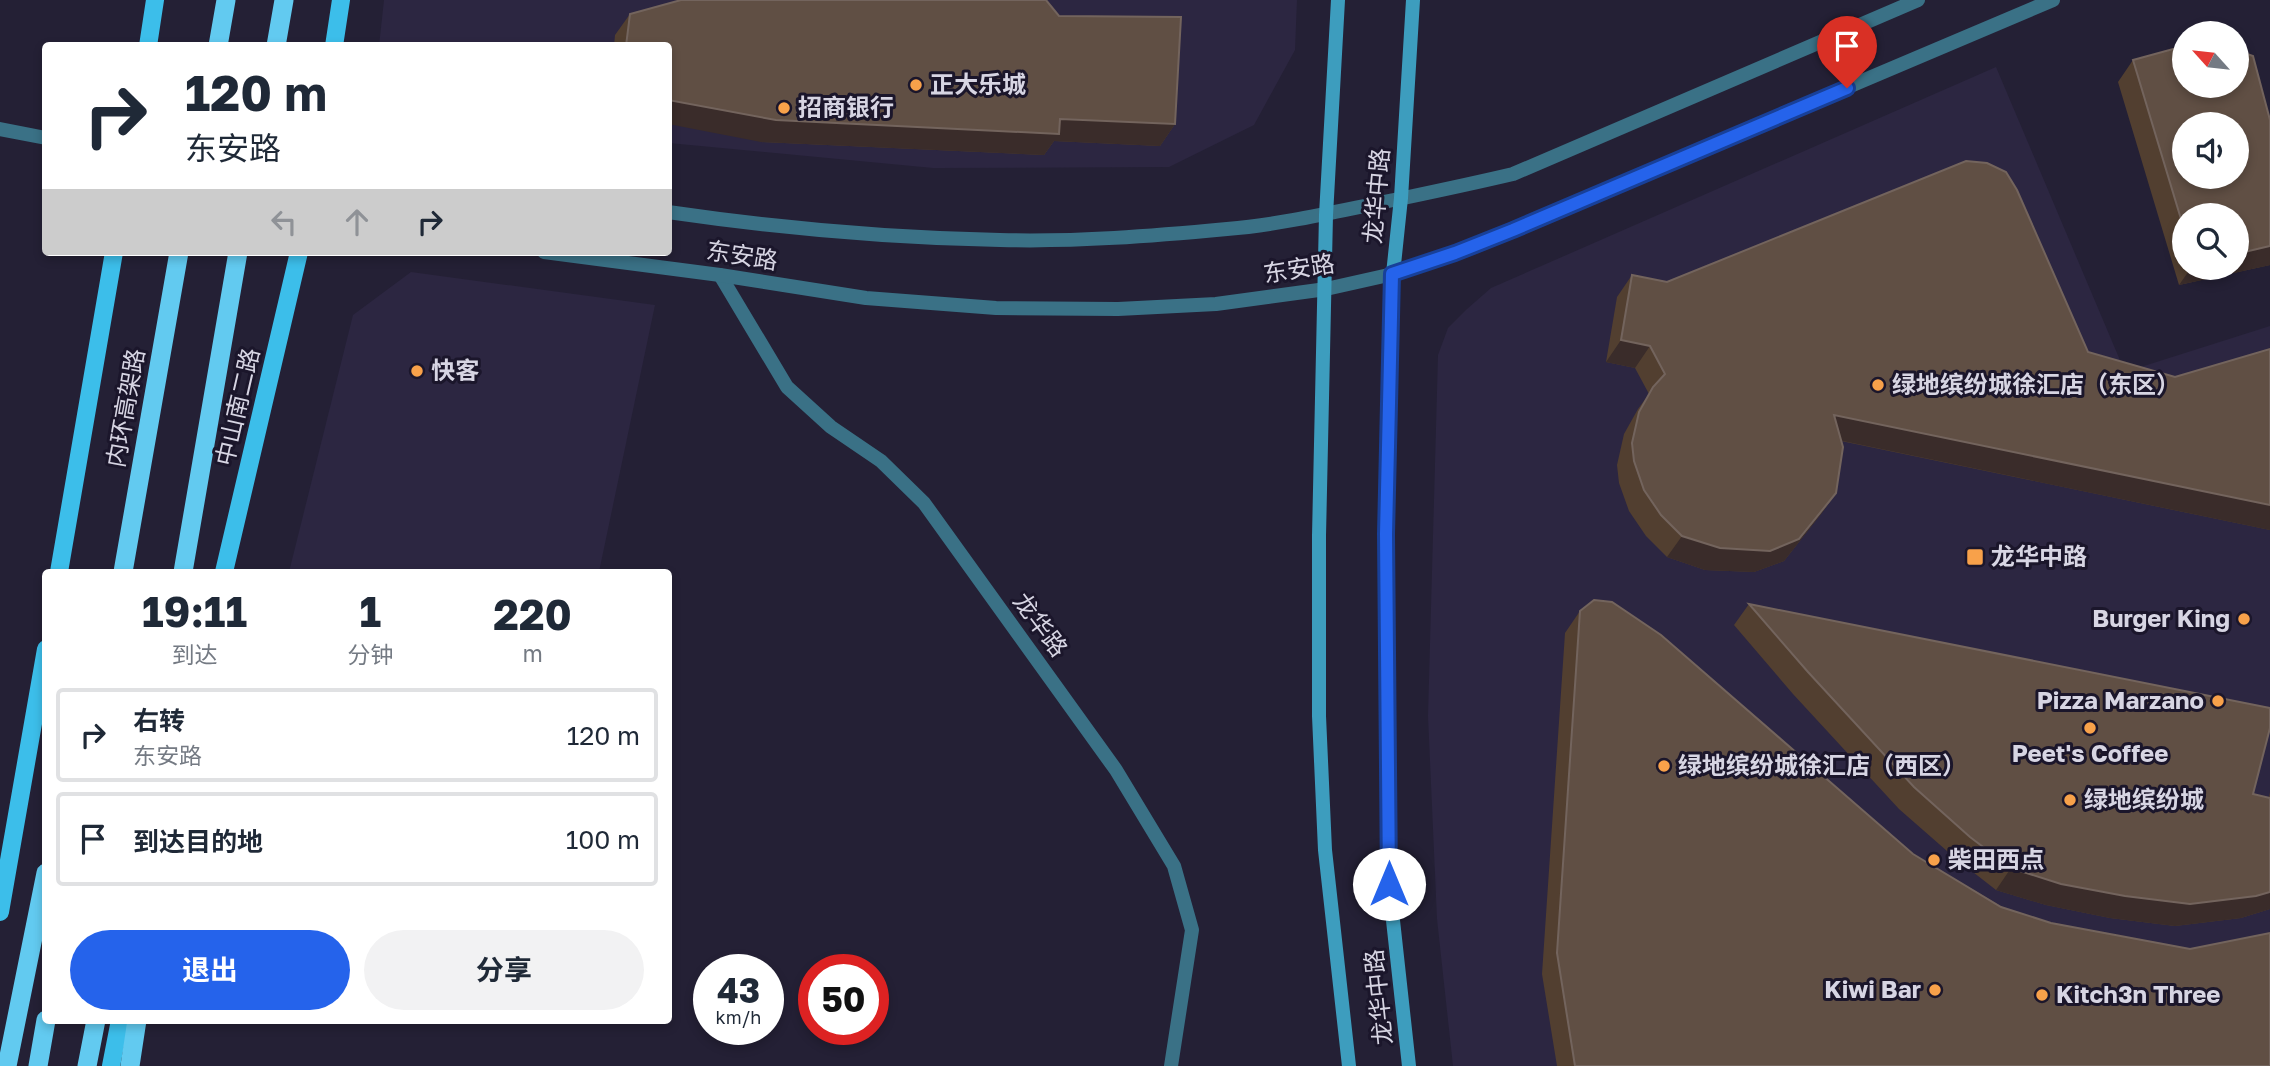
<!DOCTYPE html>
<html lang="zh">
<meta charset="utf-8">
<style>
body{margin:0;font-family:"Golos Text","Noto Sans SC",sans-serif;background:#f2f2f3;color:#1f2937;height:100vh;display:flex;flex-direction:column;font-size:26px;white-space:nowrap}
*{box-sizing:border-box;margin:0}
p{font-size:23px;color:#747a83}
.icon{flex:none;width:38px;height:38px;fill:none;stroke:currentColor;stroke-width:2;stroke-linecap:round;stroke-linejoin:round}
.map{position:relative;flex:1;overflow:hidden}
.details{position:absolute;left:42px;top:569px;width:630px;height:455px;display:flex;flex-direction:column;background:#fff;border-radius:7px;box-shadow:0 4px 10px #0003}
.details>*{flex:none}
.guide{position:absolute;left:42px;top:42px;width:630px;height:214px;border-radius:7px;box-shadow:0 4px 10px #0003;background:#fff;color:#1f2937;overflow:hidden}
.needle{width:46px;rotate:297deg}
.buttons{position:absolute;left:2172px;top:21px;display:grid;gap:14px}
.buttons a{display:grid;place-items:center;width:77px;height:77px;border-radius:50%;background:#fff;box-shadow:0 4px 10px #0003;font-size:35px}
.speed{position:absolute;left:693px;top:954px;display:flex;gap:14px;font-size:35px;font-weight:700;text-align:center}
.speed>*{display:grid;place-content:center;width:91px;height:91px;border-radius:50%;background:#fff;box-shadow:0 4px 10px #0003;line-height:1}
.speed small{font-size:18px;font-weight:400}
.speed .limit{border:10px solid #d22;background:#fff;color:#111}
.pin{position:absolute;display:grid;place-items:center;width:60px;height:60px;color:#fff;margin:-72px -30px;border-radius:50% 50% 50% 0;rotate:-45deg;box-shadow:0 0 7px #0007}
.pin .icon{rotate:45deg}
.me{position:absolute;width:77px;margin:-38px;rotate:0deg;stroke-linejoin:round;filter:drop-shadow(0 0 5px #0008)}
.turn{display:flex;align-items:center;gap:24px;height:147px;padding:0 28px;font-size:32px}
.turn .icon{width:91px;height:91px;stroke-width:2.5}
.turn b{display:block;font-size:49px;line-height:60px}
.lanes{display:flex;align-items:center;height:66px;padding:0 28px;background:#0003;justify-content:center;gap:35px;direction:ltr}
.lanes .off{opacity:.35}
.eta{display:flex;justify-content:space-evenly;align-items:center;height:119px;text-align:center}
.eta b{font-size:42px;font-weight:700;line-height:49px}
.primary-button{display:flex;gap:14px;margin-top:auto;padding:14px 28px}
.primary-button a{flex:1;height:80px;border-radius:42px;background:#2563eb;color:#fff;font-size:28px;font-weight:700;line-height:80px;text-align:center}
.primary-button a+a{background:#f2f2f3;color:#1f2937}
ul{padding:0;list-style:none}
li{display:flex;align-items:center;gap:21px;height:94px;margin:0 14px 10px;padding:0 14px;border:4px solid #e0e1e3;border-radius:7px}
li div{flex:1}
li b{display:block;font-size:26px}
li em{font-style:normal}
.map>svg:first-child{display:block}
.built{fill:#2c2641}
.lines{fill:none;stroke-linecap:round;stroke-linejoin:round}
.minor{stroke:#3a7186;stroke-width:14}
.tertiary{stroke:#3a7186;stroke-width:14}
.secondary{stroke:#3d9dbe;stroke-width:14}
.primary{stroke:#3cbeea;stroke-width:18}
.trunk{stroke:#62caf0;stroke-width:19}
.wall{fill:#523f30;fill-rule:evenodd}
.shaded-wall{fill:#3a2c2a}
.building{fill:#604f44;stroke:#73645d;stroke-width:2;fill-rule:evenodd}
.route-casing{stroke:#184099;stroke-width:18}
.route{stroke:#2563eb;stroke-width:12}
.poi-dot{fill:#f8a14a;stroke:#1b162b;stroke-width:2.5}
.labels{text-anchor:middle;stroke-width:6;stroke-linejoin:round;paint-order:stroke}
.poi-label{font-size:24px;font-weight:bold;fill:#d7d5e3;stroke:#1b162b;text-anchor:start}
.street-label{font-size:24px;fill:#d7d5e3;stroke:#1b162b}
</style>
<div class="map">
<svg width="2270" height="1066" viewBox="0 0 2270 1066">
<rect width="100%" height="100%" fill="#242035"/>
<!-- built -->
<path class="built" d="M384,0H1297L1295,50L1254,125L1169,167L933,168L669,143L668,46H379Z
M1996,67L2125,372L2270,326V1066H1453L1437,919L1428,716L1438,355L1448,328L1467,309L1491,288Z
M411,272L655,305L599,572H289L353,315Z"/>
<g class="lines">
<!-- minor -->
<path class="minor" d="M720,275L787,387L831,427L881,461L924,503L1116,770L1174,866L1192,930L1171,1066"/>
<!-- tertiary -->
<path class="tertiary" d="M0,129L46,138
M668,212C778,228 889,238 1000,240C1076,242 1153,236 1227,229C1286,224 1342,210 1399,199C1437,191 1475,183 1513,174L1918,0
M544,252L720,275L866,298L996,308L1118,309L1216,304L1326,289L1393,274L1456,253L2053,0"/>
<!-- secondary -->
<path class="secondary" d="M1338,0L1326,215L1319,536V716L1325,850L1349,1066
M1409,1066L1389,884L1386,534L1393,274L1401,198L1413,0"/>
<!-- primary -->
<path class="primary" d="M148,46L155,0
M334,46L341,0
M59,572L114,252
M224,572L299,252
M0,912L46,649
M111,1066L120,1020"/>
<!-- trunk -->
<path class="trunk" d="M218,46L226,0
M276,46L284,0
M123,572L179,252
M183,572L238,252
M7,1066L46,873
M38,1066L46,1020
M87,1066L96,1020
M130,1066L137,1020"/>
</g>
<!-- wall -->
<path class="wall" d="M630,14L1059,16L1175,124L1160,146L1054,141L1044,155L761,142L668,46H614L615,35Z
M2133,60L2270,265L2179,285L2118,82ZM2184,215L2236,268H2184Z
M1632,275L1667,282L2088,352L2175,377L2270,349V530L1841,441L1836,493L1821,514L1784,561L1754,572L1705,570L1667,557L1646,536L1629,511L1619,483L1617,465L1624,434L1638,409L1649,394L1635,368L1606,362L1617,297Z
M1749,604L2253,794L2269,798L2270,792V909L2241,918L2175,926L2110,918L2046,905L1996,890L1955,858L1899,809L1793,694L1734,625Z
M1580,611L1913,854L2270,1066H1557L1542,974L1565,633Z"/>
<!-- shaded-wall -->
<path class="shaded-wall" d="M668,100L1060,119L1175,124L1160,146L1054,141L1044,155L761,142L668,124Z
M2270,246V265L2179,285L2191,268H2236V254Z
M1621,340L1650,346L1635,368L1606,362Z
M1834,415L2270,505V530L1819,436Z
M1836,493L1821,514L1784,561L1754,572L1705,570L1667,557L1682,536Z
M2011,868L2270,892V909L2241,918L2175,926L2110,918L2046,905L1996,890Z"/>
<!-- building -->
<path class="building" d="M681,0H1046L1059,16L1181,17L1175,124L1060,119L1059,134L776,120L668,100V46H626L630,14Z
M2184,46V86H2236V50L2253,56L2270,120V246L2236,254V215H2184V229L2133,60ZM2184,124H2236V177H2184Z
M1966,161L1987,163L2006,172L2017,190L2088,352L2175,377L2270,349V505L1834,415L1843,447L1836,493L1799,539L1770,551L1720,548L1682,536L1661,515L1644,490L1634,461L1632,443L1639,412L1653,387L1665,374L1650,346L1621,340L1632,275L1667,282Z
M1594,600L1612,602L1661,635L1913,854L2001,907L2051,923L2190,949L2270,933V1066H1575L1557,953L1580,611Z
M1749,604L2270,708V728L2253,794L2270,798V892L2256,896L2190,904L2125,896L2061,884L2011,868L1970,837L1914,787L1808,672Z"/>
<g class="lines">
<!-- route casing -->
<g class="route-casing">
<path id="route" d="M1389,884L1386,534L1392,274L1455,253L1513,230L1847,88"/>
</g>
<!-- route -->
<use href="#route" class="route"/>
</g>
<!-- markers -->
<g class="poi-dot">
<circle cx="916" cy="85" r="7"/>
<circle cx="784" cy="108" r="7"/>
<circle cx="417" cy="371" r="7"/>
<circle cx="1878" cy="385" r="7"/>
<rect x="1966" y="548" width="18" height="18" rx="3.5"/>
<circle cx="2244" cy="619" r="7"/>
<circle cx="2218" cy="701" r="7"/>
<circle cx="2090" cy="728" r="7"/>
<circle cx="1664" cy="766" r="7"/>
<circle cx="2070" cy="800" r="7"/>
<circle cx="1934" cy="860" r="7"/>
<circle cx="1935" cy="990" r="7"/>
<circle cx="2042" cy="995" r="7"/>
</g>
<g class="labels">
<!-- poi labels -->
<g class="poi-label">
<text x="930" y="93">正大乐城</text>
<text x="798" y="116">招商银行</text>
<text x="431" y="379">快客</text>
<text x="1892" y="393">绿地缤纷城徐汇店（东区）</text>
<text x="1991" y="565">龙华中路</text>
<text x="2230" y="627" text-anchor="end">Burger King</text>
<text x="2204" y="709" text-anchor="end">Pizza Marzano</text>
<text x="2090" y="762" text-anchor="middle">Peet's Coffee</text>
<text x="1678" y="774">绿地缤纷城徐汇店（西区）</text>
<text x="2084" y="808">绿地缤纷城</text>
<text x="1948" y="868">柴田西点</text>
<text x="1921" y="998" text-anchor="end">Kiwi Bar</text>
<text x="2056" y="1003">Kitch3n Three</text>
</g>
<!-- street labels -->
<g class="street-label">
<text transform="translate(1377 196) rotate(-85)" y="8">龙华中路</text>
<text transform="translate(742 256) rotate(9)" y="8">东安路</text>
<text transform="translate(1299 269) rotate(-9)" y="8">东安路</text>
<text transform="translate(238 407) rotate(-77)" y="8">中山南二路</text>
<text transform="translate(126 408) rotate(-80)" y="8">内环高架路</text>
<text transform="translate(1040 625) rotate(53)" y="8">龙华路</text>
<text transform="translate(1379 997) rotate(-96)" y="8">龙华中路</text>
</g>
</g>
</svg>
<div class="buttons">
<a><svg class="needle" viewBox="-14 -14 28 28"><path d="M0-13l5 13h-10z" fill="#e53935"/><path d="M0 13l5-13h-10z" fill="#747a83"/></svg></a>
<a><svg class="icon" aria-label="sound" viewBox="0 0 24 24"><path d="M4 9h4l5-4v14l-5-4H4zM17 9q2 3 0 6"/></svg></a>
<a><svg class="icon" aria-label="search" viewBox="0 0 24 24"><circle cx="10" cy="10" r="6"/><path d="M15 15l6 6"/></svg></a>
</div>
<div class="speed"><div>43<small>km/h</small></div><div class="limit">50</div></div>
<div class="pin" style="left:1847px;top:88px;background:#d93025"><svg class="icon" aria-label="arrive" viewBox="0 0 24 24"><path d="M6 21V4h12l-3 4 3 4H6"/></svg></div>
<svg class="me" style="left:1389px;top:884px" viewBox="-20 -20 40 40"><circle r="19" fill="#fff"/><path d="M0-13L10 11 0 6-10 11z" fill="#2563eb"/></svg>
<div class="guide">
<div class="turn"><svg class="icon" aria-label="right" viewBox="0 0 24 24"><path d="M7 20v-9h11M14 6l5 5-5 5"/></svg><div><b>120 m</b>东安路</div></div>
<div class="lanes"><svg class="icon off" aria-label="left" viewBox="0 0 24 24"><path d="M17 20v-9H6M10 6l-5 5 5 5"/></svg><svg class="icon off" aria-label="ahead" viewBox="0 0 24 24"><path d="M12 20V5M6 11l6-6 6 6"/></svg><svg class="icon" aria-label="right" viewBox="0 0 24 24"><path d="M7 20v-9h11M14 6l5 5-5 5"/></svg></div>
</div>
<section class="details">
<div class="eta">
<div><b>19:11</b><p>到达</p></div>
<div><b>1</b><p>分钟</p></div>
<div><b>220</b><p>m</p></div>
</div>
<ul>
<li><svg class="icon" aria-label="right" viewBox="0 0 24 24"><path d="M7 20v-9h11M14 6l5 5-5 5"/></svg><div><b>右转</b><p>东安路</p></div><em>120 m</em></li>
<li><svg class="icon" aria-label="arrive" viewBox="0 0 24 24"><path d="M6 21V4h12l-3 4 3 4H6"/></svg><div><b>到达目的地</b></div><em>100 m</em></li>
</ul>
<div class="primary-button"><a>退出</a><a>分享</a></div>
</section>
</div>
